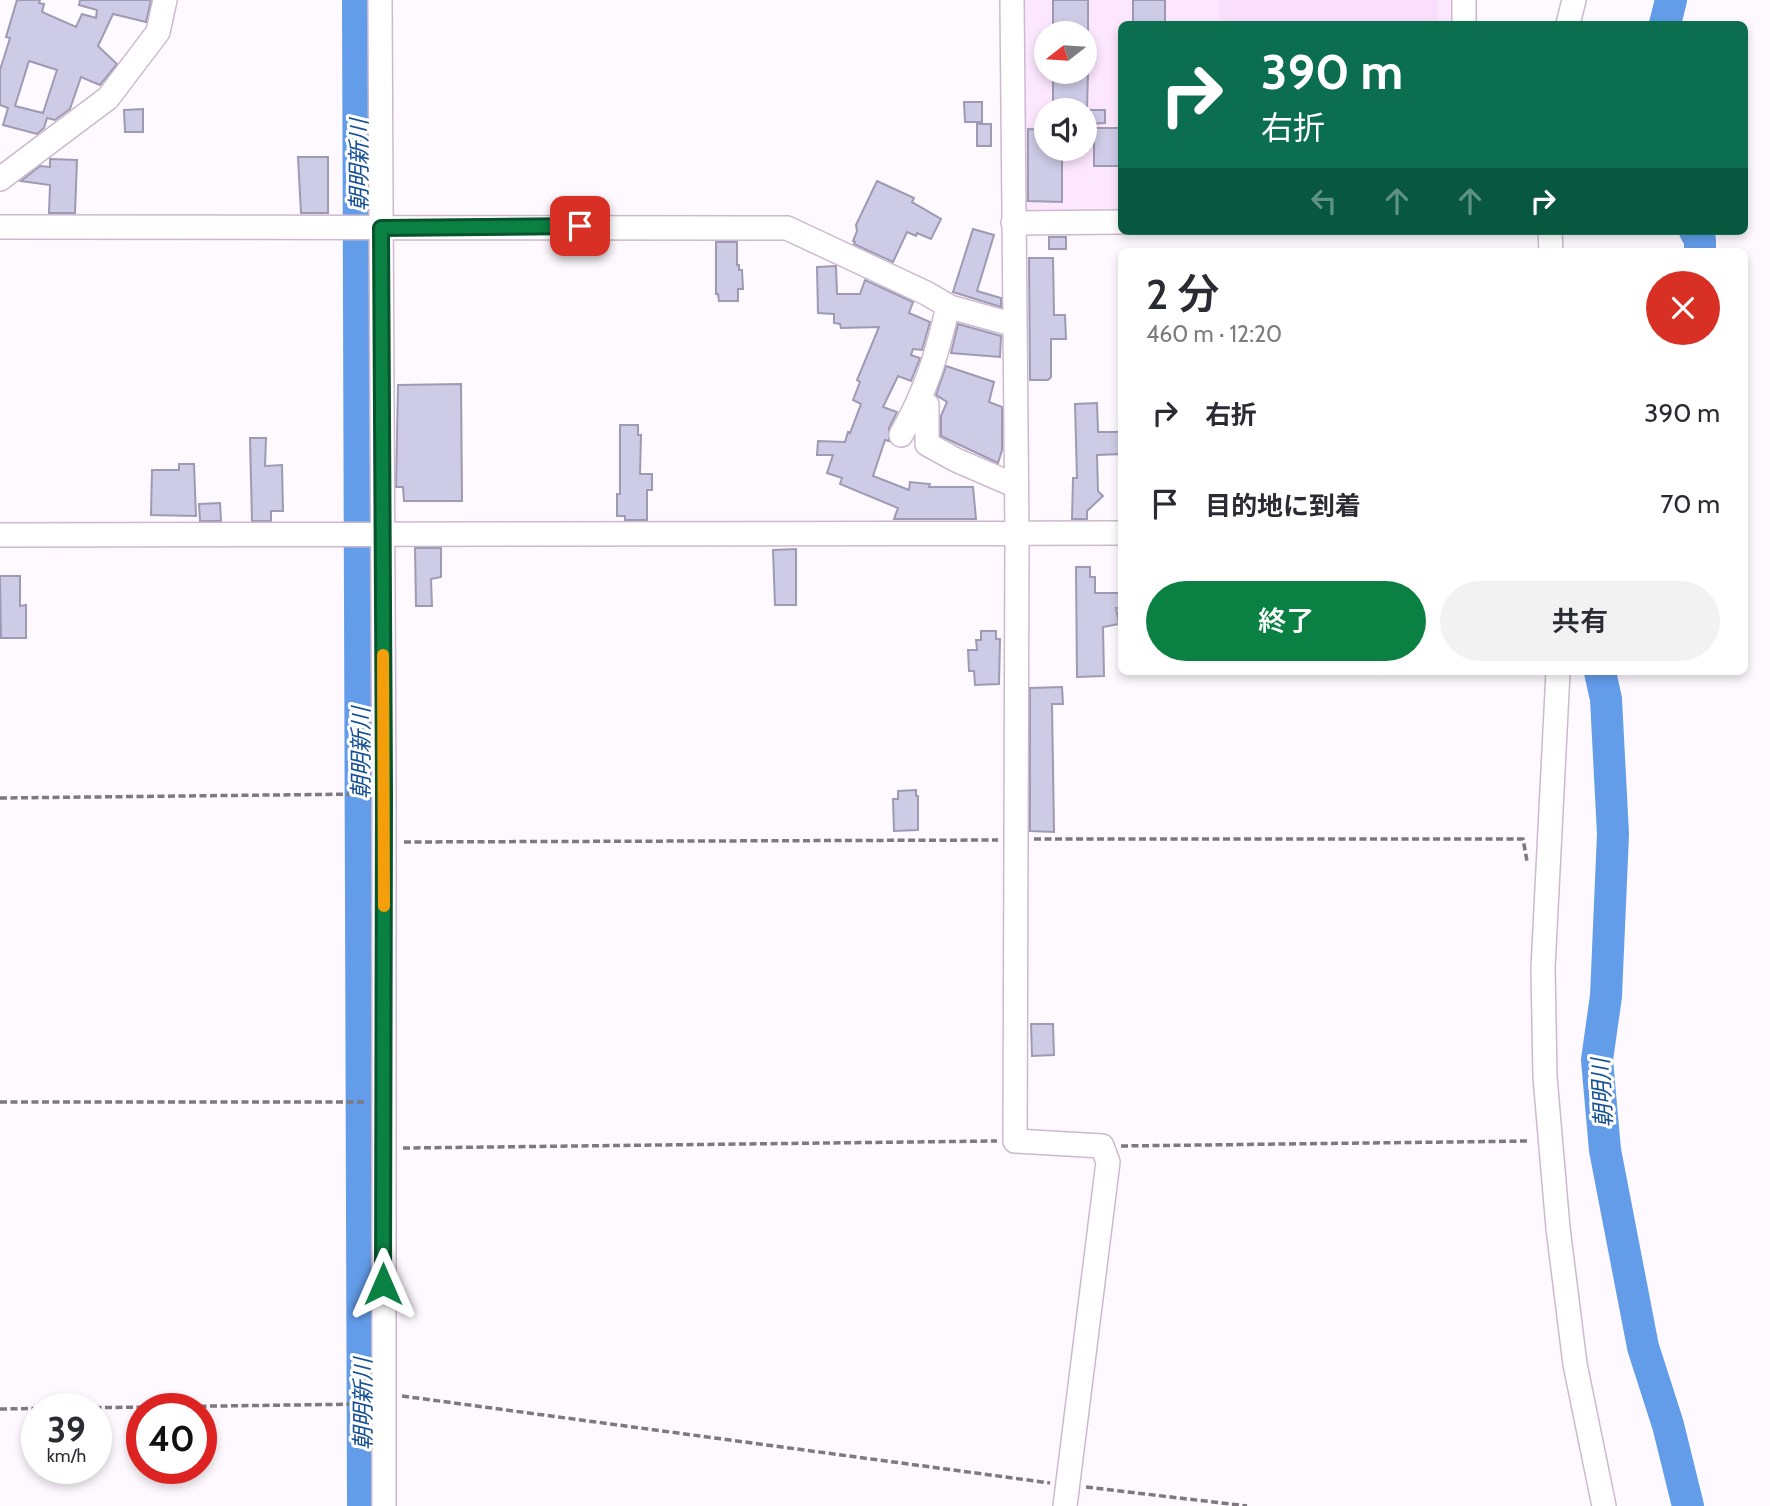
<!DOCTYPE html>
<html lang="ja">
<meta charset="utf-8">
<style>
body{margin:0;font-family:Cabin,"Noto Sans JP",sans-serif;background:#f2f2f3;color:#2b2b33;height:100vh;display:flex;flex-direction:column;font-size:26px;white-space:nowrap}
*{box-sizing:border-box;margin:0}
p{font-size:23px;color:#7c7c81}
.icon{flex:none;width:38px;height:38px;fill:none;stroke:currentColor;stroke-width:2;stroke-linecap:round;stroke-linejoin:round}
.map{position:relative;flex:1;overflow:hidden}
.side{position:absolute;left:1118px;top:248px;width:630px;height:427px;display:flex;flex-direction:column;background:#fff;border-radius:10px;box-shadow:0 4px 10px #0003}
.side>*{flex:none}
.hud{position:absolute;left:1118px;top:21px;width:630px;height:214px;border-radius:10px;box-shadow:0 4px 10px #0003;background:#0b6e4f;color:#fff;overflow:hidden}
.needle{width:46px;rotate:253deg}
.controls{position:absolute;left:1034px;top:21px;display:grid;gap:14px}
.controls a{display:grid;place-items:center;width:63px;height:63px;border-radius:50%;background:#fff;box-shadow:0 4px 10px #0003;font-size:35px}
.speed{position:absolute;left:21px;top:1393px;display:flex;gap:14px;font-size:35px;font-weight:700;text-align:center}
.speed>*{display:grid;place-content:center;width:91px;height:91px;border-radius:50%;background:#fff;box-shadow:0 4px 10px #0003;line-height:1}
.speed small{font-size:18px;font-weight:400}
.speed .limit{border:10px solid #d22;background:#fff;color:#111}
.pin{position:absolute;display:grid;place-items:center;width:60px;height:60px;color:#fff;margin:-30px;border-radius:14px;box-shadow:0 4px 10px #0006}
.me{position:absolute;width:77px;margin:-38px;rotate:0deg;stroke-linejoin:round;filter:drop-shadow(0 0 5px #0008)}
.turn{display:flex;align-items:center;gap:24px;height:147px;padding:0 28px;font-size:32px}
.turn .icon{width:91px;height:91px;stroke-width:2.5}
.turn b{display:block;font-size:49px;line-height:60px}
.lanes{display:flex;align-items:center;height:66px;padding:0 28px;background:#0003;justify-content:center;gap:35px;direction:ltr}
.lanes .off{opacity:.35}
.round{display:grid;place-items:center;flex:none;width:74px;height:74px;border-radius:37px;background:#f2f2f3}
.headline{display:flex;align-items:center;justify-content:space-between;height:119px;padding:0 28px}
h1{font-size:42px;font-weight:600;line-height:52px}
.cta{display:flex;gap:14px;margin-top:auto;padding:14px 28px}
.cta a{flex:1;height:80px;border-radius:42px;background:#0b8043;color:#fff;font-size:28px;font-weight:600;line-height:80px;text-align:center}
.cta a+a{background:#f2f2f3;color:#2b2b33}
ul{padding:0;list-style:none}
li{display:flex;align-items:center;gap:21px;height:91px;padding:0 28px}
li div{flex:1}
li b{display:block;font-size:26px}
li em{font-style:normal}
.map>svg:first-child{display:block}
.built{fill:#fde7ff;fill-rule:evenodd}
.green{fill:#fadffc}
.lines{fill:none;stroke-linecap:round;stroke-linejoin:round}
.river{stroke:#639dea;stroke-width:32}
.building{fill:#cecbe7;stroke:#9d9ab4;stroke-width:2;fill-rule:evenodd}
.minor-casing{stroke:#cdb9cf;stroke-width:26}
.path{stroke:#7f787f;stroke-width:3.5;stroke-dasharray:7 3.5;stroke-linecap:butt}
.minor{stroke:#fff;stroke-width:23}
.route-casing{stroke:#07532c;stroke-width:18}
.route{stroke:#0b8043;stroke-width:12}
.slow{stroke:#f59e0b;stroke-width:12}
.labels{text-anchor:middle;stroke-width:6;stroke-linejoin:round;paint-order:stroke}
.water-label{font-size:23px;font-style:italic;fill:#165095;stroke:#fff}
</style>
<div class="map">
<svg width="1770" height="1506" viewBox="0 0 1770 1506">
<rect width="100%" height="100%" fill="#fef9fe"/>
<!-- built -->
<path class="built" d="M1021,0H1456L1457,24H1122V217H1021ZM1046,33H1085V72H1046ZM1046,110H1085V149H1046Z"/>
<!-- green -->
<path class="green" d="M1219,0H1438V24H1219Z"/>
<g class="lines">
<!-- river -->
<path class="river" d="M358,0L363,1506
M1665,24L1671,0
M1695,231L1700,240V252
M1600,672L1606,699L1613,834L1606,996L1597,1060L1605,1150L1643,1347L1668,1425L1688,1506"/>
</g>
<!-- building -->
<path class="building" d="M17,0H40L39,3L44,4L42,12L76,27L82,14L96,18L97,10L79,5L80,0H151L146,22L113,14L98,46L117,64L100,85L81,77L70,109L55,120L47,118L44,128L37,134L3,125L8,108L0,105V70L10,38L6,37ZM29,61L57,70L43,113L15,106Z
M1053,0H1088V33H1053Z
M1133,0H1165V24H1133Z
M1053,72H1088L1087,110H1105V123L1085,124V110H1053Z
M964,102H982V122H965Z
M143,109V132H125L124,110Z
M977,124H991V146H977Z
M1094,128H1122V166H1094Z
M1028,129L1046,130V149H1062V202L1028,201Z
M298,157H328V213H301Z
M50,159L77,160L75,213H49L50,185L21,181L40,166L50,167Z
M877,181L914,198L912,202L941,219L931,239L917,233L916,236L907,232L893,262L854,244L855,242L853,241L857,231L856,225Z
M973,229L994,235L977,291L1001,298V307L953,292Z
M1049,237H1066V249H1049Z
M716,242H737V265H739V270H742L743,289H738V301H719L718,294H716Z
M1029,258H1053L1054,315H1065L1066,339H1051V377L1048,380H1030Z
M836,266L837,294H860L865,280L913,302L909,313L930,322L922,350L913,349L911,355L920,358L911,381L898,376L883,407L897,412L889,428V441L885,440L873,476L909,490L910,482L930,484L929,487H973L976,519H894L898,508L840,484L842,478L827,473L833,455H817L818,441L845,442L848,432L850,433L861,404L853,400L860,382L857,380L879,327L841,328L840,324L834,323V314L818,313L817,267Z
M958,324L1001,336L1000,357L951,353Z
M946,366L994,382L989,402L1002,407V450L998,463L941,436V416L947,402L936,395Z
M461,384L462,501H404L403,487H396L398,385Z
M1097,403L1098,432H1122V454L1097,455L1098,491L1103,496L1087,511V519H1072L1073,478H1077L1075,404Z
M620,425H638V435H641L640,474H652V490H647V520H625V516H617V494H620Z
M250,438H266L265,466L282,465L283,511H271V521H252Z
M179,464H194L196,516L151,515L152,470H179Z
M220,503L221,521H200L199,504Z
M415,548H441V577L431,579L432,606H416Z
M796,549V605H775L773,550Z
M1076,567H1090V577H1095V593H1122V608H1116L1119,624L1103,627L1104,676L1077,677Z
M0,576H20V606L26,605V638H1Z
M981,631H996V639H1000L999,684L975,685L974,671H969L968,650H977L976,640H981Z
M1062,687L1063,704H1052L1054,832L1030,831V688Z
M916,790V796H918V830L894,831L893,799H898V791Z
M1031,1024H1053L1054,1055L1032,1056Z"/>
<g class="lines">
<!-- minor casing -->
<g class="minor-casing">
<path id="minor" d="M380,0L384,794V1506
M1012,0L1017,534L1015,1141L1102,1146L1108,1162L1065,1506
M1464,0V24
M1568,24L1574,0
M0,179L108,98L158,32L165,0
M1013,223L1122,222
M0,227L787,228L926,293L950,307L1015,325
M1550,231L1551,252
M920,402L927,405V444L956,460L1016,486
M901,435C926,391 937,355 948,306
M0,535L1122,533
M1558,672L1543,968L1545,1077L1558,1228L1575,1364L1604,1506"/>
</g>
<!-- path -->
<path class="path" d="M0,798L365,794
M1034,839H1523L1527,861
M404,842L998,840
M0,1102H365
M1121,1146L1530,1141
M403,1148L997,1141
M402,1396L1050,1483
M0,1409L365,1404
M1086,1487L1247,1506"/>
<!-- minor -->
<use href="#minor" class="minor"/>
</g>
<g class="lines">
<!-- route casing -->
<g class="route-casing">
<path id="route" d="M383,1284L384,793L381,228L580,226"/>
</g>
<!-- route -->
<use href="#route" class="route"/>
<!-- slow -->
<path class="slow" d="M383,655L384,906"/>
</g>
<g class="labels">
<!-- water labels -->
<g class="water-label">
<text transform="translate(359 165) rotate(-90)" y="8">朝明新川</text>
<text transform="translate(361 753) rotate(-90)" y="8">朝明新川</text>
<text transform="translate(1602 1093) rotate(-93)" y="8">朝明川</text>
<text transform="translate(363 1404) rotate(-90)" y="8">朝明新川</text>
</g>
</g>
</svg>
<div class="controls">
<a><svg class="needle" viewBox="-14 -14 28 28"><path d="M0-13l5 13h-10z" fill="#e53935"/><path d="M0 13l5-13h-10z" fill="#7c7c81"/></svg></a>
<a><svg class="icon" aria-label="sound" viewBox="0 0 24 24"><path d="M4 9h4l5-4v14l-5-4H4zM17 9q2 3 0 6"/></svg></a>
</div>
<div class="speed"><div>39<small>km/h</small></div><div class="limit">40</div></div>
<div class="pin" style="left:580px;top:226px;background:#d93025"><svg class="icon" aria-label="arrive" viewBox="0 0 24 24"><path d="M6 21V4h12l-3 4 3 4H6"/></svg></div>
<svg class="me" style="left:383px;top:1284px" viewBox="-20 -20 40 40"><path d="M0-17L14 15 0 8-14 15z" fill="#0b8043" stroke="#fff" stroke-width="4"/></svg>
<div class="hud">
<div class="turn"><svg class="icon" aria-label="right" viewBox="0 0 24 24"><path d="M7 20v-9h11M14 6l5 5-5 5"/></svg><div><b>390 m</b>右折</div></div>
<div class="lanes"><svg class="icon off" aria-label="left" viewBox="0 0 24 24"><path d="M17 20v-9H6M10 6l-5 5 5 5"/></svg><svg class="icon off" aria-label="ahead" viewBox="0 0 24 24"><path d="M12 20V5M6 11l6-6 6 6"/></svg><svg class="icon off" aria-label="ahead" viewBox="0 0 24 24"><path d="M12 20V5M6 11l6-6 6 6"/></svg><svg class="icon" aria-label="right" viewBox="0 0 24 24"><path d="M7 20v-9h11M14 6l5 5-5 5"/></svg></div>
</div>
<section class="side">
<div class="headline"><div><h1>2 分</h1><p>460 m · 12:20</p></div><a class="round" style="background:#d93025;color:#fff"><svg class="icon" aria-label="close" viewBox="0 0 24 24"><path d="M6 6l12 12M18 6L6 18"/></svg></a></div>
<ul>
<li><svg class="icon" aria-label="right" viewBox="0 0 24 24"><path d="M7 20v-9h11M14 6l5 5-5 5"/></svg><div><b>右折</b></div><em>390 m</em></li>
<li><svg class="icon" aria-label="arrive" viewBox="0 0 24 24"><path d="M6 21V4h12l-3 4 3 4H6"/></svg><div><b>目的地に到着</b></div><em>70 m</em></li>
</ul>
<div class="cta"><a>終了</a><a>共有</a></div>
</section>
</div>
